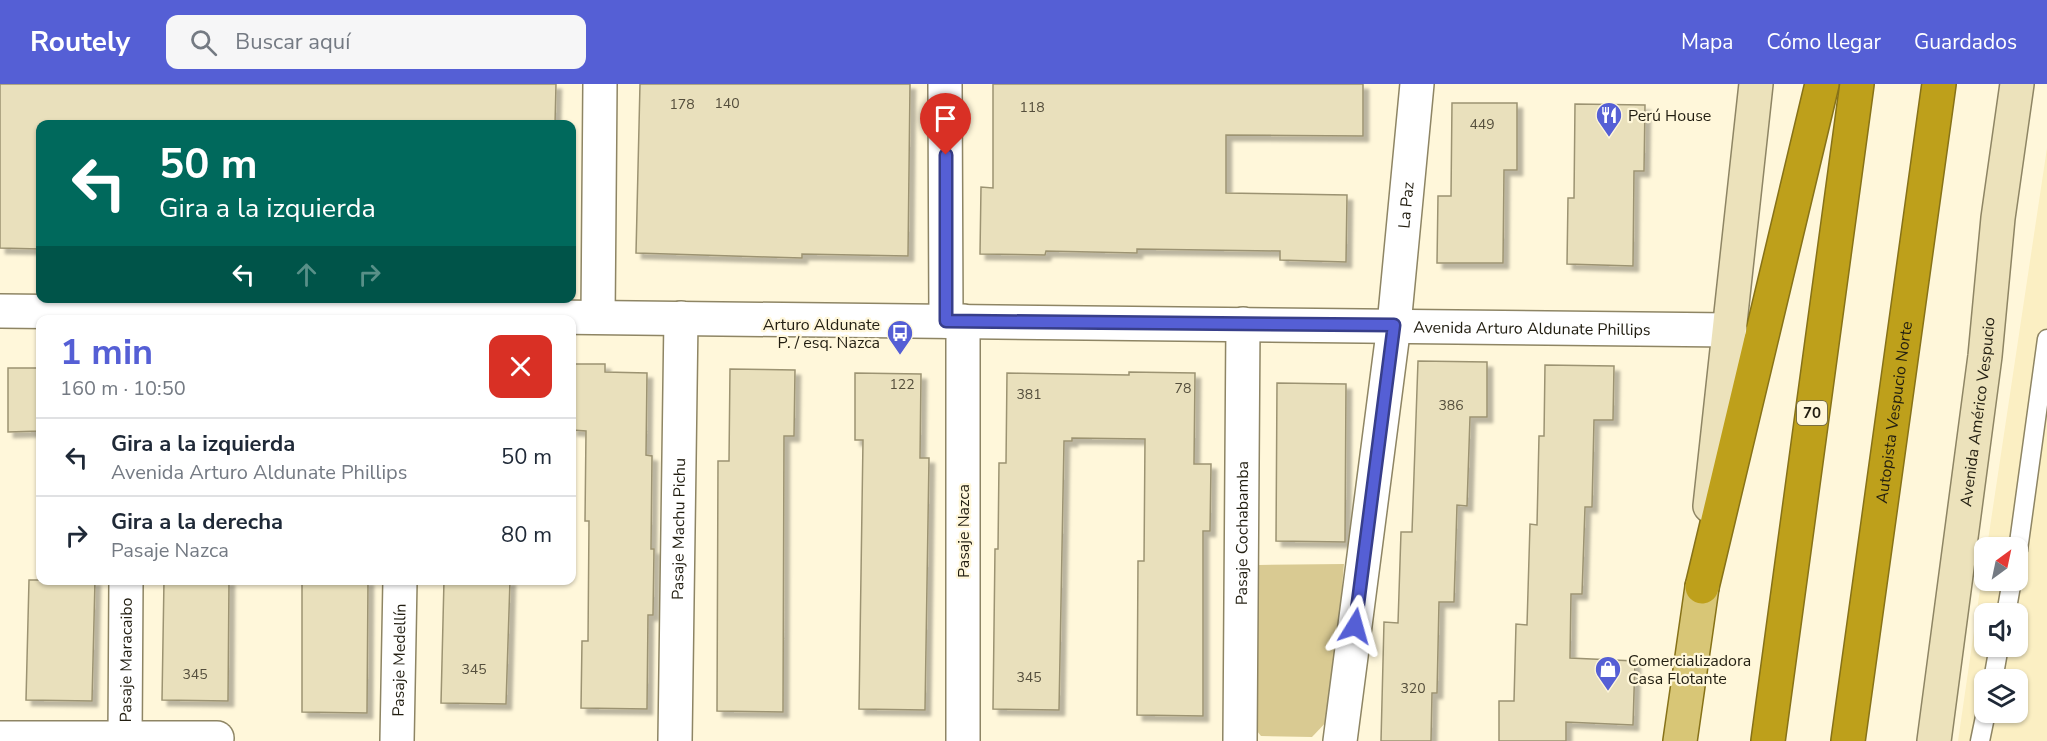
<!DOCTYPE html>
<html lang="es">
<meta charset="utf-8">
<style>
body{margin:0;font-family:"Nunito Sans",sans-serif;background:#f6f6f7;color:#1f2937;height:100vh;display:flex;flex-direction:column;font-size:22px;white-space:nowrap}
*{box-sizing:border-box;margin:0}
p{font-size:20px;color:#747a83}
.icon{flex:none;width:33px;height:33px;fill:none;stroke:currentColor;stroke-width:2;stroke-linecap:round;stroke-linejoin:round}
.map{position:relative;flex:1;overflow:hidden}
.sheet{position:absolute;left:36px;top:231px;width:540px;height:270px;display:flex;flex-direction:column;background:#fff;border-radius:12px;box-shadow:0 2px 4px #0004}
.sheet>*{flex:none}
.guide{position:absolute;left:36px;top:36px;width:540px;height:183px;border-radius:12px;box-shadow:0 2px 4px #0004;background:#00695c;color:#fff;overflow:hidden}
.needle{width:39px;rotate:33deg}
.controls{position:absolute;left:1974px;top:453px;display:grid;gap:12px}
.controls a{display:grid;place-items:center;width:54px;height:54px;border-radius:12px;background:#fff;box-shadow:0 2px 4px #0004;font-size:30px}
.pin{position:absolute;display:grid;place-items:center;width:51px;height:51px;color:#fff;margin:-62px -26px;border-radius:50% 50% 50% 0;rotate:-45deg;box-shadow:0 0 6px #0007}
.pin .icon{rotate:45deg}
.me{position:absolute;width:66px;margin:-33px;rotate:8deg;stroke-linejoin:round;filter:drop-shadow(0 0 4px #0008)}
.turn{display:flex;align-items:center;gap:21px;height:126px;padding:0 24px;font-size:27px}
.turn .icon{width:78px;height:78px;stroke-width:2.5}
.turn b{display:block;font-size:42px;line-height:51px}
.lanes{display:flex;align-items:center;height:57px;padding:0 24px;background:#0003;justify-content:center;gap:30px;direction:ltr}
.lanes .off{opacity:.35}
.round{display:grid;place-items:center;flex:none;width:63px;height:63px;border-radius:12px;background:#f6f6f7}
.head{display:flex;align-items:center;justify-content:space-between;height:102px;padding:0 24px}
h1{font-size:36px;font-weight:700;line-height:45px;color:#555fd5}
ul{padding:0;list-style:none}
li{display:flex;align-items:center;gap:18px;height:78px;padding:0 24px;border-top:2px solid #e0e1e3}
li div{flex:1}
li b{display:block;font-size:22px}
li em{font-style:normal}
header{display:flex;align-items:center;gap:36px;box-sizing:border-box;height:84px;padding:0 30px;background:#555fd5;color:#fff}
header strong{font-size:28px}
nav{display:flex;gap:33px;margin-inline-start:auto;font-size:21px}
.search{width:420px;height:54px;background:#f6f6f7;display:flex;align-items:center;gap:15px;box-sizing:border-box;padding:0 21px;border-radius:12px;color:#747a83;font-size:22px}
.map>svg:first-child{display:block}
.built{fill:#fbefc3;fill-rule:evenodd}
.green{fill:#d9ca92}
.building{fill:#e9e0bc;stroke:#9c9372;stroke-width:1.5;filter:url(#shadow)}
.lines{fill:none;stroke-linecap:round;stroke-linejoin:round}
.service-casing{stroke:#8e8564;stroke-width:21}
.minor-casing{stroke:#8e8564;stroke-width:36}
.secondary-casing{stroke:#8e8564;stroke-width:36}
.primary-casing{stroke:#877218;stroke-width:36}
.motorway-casing{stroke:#877218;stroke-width:36}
.service{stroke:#fff;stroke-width:18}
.minor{stroke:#fff;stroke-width:33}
.secondary{stroke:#ece2bb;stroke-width:33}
.primary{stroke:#d8c676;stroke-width:33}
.motorway{stroke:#bea01b;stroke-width:33}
.route-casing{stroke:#373e8a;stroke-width:15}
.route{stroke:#555fd5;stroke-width:10}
.labels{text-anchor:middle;stroke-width:4.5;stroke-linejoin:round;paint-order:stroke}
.number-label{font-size:14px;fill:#544e3c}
.shield{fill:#fff7da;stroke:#645f4d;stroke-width:1.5}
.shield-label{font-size:15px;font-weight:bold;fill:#221e11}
.poi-label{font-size:16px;fill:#221e11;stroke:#fff7da;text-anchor:start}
.street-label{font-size:16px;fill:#221e11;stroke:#fff7da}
</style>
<header>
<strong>Routely</strong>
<div class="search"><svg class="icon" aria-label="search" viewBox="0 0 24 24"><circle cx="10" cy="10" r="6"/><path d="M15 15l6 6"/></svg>Buscar aquí</div>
<nav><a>Mapa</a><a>Cómo llegar</a><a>Guardados</a></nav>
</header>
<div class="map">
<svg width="2047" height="657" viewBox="0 0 2047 657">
<defs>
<filter id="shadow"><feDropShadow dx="5.5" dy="5.5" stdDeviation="1.5" flood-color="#0004"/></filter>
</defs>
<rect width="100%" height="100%" fill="#fff7da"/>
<!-- built -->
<path class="built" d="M2047,64V657H1958L1984,478V496H2018V464L1987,463ZM1984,530H2018V562H1984ZM1984,596H2018V628H1984Z"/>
<!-- green -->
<path class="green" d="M1344,480L1331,633L1312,653L1261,652L1252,641L1259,481Z"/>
<!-- building -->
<path class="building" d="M0,0H556L555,40H40V165L0,164Z
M640,0H910L908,172L802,170V174L636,169Z
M993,0H1363V52L1226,51V109L1347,111L1346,178L1280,176V167L1137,165V169L1046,167L1045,171L980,170L981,103L993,104Z
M1452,19H1517V86H1504L1503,179H1437L1438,112H1451Z
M1575,20L1645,21L1644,87H1634L1633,182L1567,180L1568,114H1574Z
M1418,277L1487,278V333H1470L1467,422L1457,421L1454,518H1439L1437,609H1432L1431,657H1381L1384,538L1398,539L1401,448H1412Z
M572,280H605V288L647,289L646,371L652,372L651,465H654L653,531H648L647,625L581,624L582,557H588L589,437H585L586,347L572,346Z
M1545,281L1614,282L1613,336H1594L1592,423H1585L1582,510H1571L1570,574L1635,577L1633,641L1566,638V657H1499V617H1514L1516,540L1527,541L1530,440L1537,441L1539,352H1544Z
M8,284H40V347L8,348Z
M730,285L795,286L794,352H784L783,628L717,627L718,377H729Z
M1129,288L1195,289L1194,380H1211L1210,447H1203V632L1137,631L1138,477H1144L1145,355L1072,354V357H1064L1059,626L993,625L995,465H998L999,379H1006L1007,289L1129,291Z
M855,289L921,290L920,374H929L925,626L859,625L863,356H855Z
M1277,299L1346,300L1345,458L1276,457Z
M29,496H95L92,617L26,616Z
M164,496H229L228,617L162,616Z
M302,496H368L367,629L302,628Z
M444,496H510L506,620L441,619Z"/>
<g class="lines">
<!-- service casing -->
<g class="service-casing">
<path id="service" d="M2018,466L2047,255
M2006,530L2012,496
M1993,596L1999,562
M1980,657L1986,628"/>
</g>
<!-- minor casing -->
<g class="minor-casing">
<g id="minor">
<path d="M945,0L946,237"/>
<path id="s1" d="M0,227L1730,246"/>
<path d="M598,233L600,0"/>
<path d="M963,237V657"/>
<path d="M0,654H217"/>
<path id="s2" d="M125,654L126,496"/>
<path id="s3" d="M397,657L400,496"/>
<path id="s4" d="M675,657L681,234"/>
<path id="s5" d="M1240,657L1243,240"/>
<path id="s6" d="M1340,657L1394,241L1417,0"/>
</g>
</g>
<!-- secondary casing -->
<g class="secondary-casing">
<g id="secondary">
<path d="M1710,422L1756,0"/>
<path id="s7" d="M1934,657L1985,272L1998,134L2017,0"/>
</g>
</g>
<!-- primary casing -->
<g class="primary-casing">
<path id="primary" d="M1680,657L1702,503"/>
</g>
<!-- motorway casing -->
<g class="motorway-casing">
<g id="motorway">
<path d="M1702,503L1822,0"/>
<path d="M1768,657L1857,0"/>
<path id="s8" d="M1848,657L1939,0"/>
</g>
</g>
<!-- service -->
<use href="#service" class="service"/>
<!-- minor -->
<use href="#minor" class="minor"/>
<!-- secondary -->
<use href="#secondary" class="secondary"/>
<!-- primary -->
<use href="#primary" class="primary"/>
<!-- motorway -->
<use href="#motorway" class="motorway"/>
</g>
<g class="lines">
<!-- route casing -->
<g class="route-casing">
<path id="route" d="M946,71V237L1394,241L1355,542"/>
</g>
<!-- route -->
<use href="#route" class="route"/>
</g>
<!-- icons -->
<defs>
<g id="restaurant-pin" transform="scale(1.35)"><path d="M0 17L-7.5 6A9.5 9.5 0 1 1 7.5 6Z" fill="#555fd5" stroke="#fff7da"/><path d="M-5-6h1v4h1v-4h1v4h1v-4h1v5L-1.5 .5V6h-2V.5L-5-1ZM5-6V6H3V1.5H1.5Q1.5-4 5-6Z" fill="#fff"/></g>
<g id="bus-pin" transform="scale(1.35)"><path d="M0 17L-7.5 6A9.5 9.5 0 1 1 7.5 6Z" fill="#555fd5" stroke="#fff7da"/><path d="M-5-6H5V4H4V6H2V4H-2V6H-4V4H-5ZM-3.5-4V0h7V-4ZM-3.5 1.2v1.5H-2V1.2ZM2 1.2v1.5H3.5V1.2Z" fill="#fff"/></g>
<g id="shop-pin" transform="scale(1.35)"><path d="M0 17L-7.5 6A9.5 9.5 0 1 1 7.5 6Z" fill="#555fd5" stroke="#fff7da"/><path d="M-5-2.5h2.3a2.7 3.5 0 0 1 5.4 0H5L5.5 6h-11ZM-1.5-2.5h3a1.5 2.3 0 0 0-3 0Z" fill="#fff"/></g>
</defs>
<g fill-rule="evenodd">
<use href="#restaurant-pin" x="1609" y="31"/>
<use href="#bus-pin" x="900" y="249"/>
<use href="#shop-pin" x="1608" y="585"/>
</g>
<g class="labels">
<!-- number labels -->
<g class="number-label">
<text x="727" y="24">140</text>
<text x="682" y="25">178</text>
<text x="1032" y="28">118</text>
<text x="1482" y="45">449</text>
<text x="902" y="305">122</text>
<text x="1183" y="309">78</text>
<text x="1029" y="315">381</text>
<text x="1451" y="326">386</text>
<text x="474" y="590">345</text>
<text x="195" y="595">345</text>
<text x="1029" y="598">345</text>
<text x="1413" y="609">320</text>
</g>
<!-- shield labels -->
<rect class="shield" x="1797" y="317" width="30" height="24" rx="4.5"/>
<g class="shield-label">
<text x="1812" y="334">70</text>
</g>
<!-- poi labels -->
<g class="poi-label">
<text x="1628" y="37">Perú House</text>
<text x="880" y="246" text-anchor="end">Arturo Aldunate<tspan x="880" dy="18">P. / esq. Nazca</tspan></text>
<text x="1628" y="582">Comercializadora<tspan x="1628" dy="18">Casa Flotante</tspan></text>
</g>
<!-- street labels -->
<g class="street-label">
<text dy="6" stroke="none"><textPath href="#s6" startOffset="540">La Paz</textPath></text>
<text dy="6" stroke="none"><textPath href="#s1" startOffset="1532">Avenida Arturo Aldunate Phillips</textPath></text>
<text dy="6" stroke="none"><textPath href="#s8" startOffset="332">Autopista Vespucio Norte</textPath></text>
<text dy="6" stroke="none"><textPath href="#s7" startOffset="332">Avenida Américo Vespucio</textPath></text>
<text dy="6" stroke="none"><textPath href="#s4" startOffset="212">Pasaje Machu Pichu</textPath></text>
<text transform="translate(963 447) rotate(-90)" y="6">Pasaje Nazca</text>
<text dy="6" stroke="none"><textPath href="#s5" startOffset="208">Pasaje Cochabamba</textPath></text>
<text dy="6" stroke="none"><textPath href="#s2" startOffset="78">Pasaje Maracaibo</textPath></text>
<text dy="6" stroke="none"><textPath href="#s3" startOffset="81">Pasaje Medellín</textPath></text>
</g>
</g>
</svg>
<div class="controls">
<a><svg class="needle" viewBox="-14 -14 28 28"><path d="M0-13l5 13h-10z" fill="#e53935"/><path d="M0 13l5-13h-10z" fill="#747a83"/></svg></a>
<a><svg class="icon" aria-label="sound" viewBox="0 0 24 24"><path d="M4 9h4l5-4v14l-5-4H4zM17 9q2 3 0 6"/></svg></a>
<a><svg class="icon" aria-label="layers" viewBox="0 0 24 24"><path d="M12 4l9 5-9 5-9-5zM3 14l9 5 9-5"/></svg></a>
</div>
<div class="pin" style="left:946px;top:71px;background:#d93025"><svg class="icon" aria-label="arrive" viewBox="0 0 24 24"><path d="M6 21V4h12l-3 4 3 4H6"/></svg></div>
<svg class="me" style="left:1355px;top:542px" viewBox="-20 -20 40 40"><path d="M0-17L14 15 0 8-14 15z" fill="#555fd5" stroke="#fff" stroke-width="4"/></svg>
<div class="guide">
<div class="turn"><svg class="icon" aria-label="left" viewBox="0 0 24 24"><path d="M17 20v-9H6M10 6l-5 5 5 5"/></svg><div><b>50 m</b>Gira a la izquierda</div></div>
<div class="lanes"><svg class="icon" aria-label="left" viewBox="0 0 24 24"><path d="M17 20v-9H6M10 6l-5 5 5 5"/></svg><svg class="icon off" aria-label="ahead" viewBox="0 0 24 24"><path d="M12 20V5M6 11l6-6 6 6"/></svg><svg class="icon off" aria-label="right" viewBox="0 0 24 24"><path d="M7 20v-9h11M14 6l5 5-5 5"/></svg></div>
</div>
<section class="sheet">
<div class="head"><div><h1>1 min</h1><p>160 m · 10:50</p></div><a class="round" style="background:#d93025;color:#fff"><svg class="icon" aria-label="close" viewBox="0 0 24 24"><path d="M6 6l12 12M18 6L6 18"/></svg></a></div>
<ul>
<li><svg class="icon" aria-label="left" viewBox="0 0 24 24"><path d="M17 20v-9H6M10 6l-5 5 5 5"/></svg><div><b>Gira a la izquierda</b><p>Avenida Arturo Aldunate Phillips</p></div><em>50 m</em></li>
<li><svg class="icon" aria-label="right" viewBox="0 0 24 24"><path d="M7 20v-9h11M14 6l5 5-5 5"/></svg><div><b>Gira a la derecha</b><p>Pasaje Nazca</p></div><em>80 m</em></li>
</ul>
</section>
</div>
